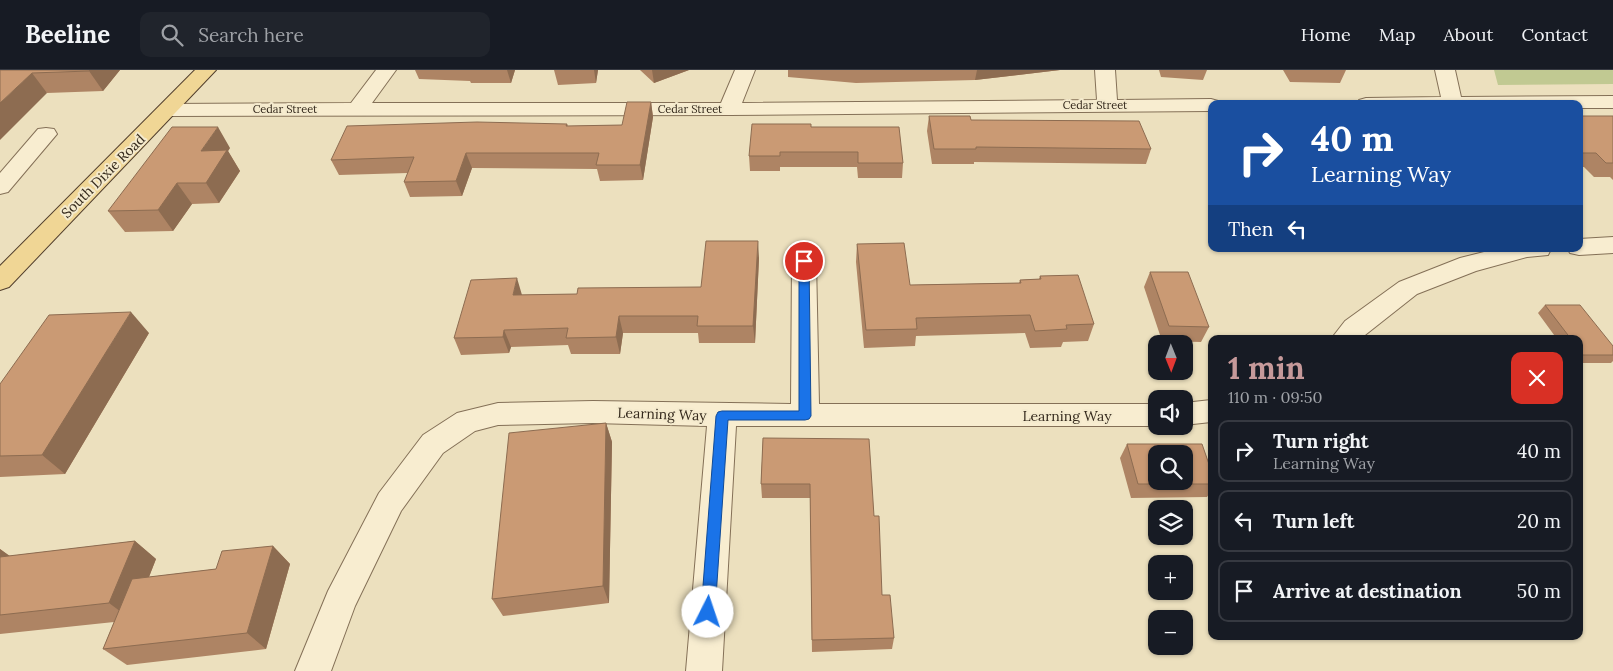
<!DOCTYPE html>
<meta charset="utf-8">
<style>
body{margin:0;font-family:Lora,serif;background:#20242c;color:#f1f3f6;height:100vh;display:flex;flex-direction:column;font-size:19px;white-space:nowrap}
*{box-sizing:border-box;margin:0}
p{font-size:16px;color:#9ea1a6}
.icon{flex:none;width:28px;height:28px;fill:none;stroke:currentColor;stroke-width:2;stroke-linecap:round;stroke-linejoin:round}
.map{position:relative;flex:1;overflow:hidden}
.details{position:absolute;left:1208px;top:265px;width:375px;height:305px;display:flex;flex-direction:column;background:#171b24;border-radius:10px;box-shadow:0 1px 4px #0004}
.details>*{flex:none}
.hud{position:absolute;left:1208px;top:30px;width:375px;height:152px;border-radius:10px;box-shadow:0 1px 4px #0004;background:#1a4fa0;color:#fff;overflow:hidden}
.needle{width:32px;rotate:179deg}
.tools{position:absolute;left:1148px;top:265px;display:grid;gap:10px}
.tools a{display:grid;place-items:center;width:45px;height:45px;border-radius:10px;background:#171b24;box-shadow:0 1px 4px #0004;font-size:25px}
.pin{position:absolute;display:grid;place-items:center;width:42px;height:42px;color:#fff;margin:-21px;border:2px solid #fff;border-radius:50%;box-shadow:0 1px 5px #0007}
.me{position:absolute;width:55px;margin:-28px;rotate:4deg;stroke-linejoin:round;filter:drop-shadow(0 0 4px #0008)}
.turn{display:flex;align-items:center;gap:18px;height:105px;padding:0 20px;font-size:22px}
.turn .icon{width:65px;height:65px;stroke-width:2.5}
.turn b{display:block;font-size:35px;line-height:42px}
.then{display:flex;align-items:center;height:48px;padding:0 20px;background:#0003;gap:10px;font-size:19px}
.round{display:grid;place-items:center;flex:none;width:52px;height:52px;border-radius:10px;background:#20242c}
.headline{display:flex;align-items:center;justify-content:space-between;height:85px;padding:0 20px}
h1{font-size:30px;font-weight:700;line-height:38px;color:#c6999a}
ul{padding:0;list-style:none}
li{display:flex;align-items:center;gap:15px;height:62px;margin:0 10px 8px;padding:0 10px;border:2px solid #363941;border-radius:10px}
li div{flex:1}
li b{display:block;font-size:19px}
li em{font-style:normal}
header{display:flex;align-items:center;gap:30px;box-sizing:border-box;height:70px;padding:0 25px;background:#171b24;border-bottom:1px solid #363941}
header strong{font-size:24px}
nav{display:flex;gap:28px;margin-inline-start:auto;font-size:18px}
.search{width:350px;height:45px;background:#20242c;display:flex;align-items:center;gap:12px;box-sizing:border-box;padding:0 18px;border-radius:10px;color:#9ea1a6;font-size:19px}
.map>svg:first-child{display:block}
.green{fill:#c1c992}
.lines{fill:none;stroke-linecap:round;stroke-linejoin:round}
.minor-casing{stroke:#847057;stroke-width:2}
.major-casing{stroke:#513e2c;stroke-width:2}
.minor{fill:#f8edd0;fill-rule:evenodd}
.major{fill:#f0d695;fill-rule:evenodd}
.wall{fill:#ae8464}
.shaded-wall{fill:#8d6c51}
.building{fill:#ca9a74;stroke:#8d6c51;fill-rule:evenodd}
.route{fill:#1a73e8;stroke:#114b97}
.labels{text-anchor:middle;stroke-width:4;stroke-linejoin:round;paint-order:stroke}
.far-street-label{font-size:11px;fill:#33281b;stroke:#f4eacd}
.street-label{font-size:14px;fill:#33281b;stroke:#f4eacd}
</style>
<header>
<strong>Beeline</strong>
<div class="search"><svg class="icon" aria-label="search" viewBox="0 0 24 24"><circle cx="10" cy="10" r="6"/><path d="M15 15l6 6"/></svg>Search here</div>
<nav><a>Home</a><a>Map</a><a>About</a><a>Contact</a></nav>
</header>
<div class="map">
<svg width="1613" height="601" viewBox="0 0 1613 601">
<rect width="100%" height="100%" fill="#ece0be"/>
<!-- green -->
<path class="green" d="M1494,0H1613V14L1498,15Z"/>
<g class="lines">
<!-- minor casing -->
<g class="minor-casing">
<path id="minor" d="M376,0H396L372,33H721L735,0H755L742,33L1097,30L1095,0H1115L1117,30L1211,29L1218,31L1220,34H1211V41L729,45L168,46L161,44L158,40L161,36L168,34L351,33Z
M1435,0H1455L1461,27L1613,26V38H1579V34H1356L1359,30L1366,28L1441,27Z
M46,58L54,59L57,64L8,122L0,124V103L38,59Z
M1613,167V183L1579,185L1570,183L1568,179H1579V169Z
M1496,179H1551L1548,185L1527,187L1476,201L1417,224L1360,269H1331L1345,251L1399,212L1460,188Z
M804,183L813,185L816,191L819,334H1156L1157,356H736L722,601H686L707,356L593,353L498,355L475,361L443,383L401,441L355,536L331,601H295L328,521L379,423L423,365L457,343L498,333L593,331L791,334L792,191L795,185Z
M1211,330V352L1184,355V333Z"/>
</g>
<!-- major casing -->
<g class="major-casing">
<path id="major" d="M195,0H216L9,217L0,220V196Z"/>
</g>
<!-- minor -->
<use href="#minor" class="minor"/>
<!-- major -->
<use href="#major" class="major"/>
</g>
<!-- wall -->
<path class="wall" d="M0,0H120L103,21L47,23Z
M415,0H515L511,13H471L470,11L419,9Z
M554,0H598L596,13L558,15Z
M640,0H689L654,13Z
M788,0H1060L975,10L856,13L788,7Z
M1159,0H1207L1203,10L1161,7Z
M1283,0H1346L1340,13L1290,12Z
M651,32L653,47L643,110L600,111L597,99L472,98L462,126L410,127L404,112L408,103L339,105L331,90L567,54L568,56L622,55Z
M929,46L971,50L1151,79L1146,94L974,92V94H932L927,61Z
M1579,46H1613V110L1610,107H1594L1584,97H1579Z
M811,57L903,93L902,108H858L857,97H780V101H750L749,86Z
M230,78L228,81L240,101L219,133L192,134L173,161L125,162L108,141Z
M857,174L910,215L1019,213L1020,210L1039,209L1040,206L1094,254L1088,271L1063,272L1061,277L1030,278L1025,263L916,266L915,276L864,278L856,192Z
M759,188L755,273H699L698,263H623L620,284H571L568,275L511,277L509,283L461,285L454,268L522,225L577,224L701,217Z
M1150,202L1209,257L1201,272L1162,271L1144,217Z
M1545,235L1613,276V291L1611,293H1579V269H1557L1538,243Z
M149,263L65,404L0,407V314Z
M606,353L612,372L609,533L503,546L492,529Z
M763,368L874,446L882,525L894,568L892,579L812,582L810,428H762L761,414Z
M1127,374L1211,400V421L1207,427L1131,428L1120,388Z
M135,471L156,489L149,507L216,499L273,476L290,494L266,579L127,595L103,579L114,552L0,564V479L9,486Z"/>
<!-- shaded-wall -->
<path class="shaded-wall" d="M90,0H120L103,21L89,1Z
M507,0H515L511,13Z
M594,0H598L596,13Z
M652,0H689L654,13Z
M977,0H1060L975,10Z
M32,3L47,23L0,70V33Z
M651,32L653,47L643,110L640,95Z
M218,57L230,78L228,81L240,101L219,133L206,113L201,81Z
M466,83L472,98L462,126L456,111Z
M177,113L192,134L173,161L158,140Z
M758,171L759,188L755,273L753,256Z
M517,208L522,225H513Z
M131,242L149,263L65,404L42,385Z
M619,246L623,263L620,284L616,267Z
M504,260L511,277L509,283L503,267Z
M606,353L612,372L609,533L603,516Z
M135,471L156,489L132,550L109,533Z
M273,476L290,494L266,579L247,563Z
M0,479L17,491L0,500Z"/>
<!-- building -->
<path class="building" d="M0,0H90L89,1L32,3L0,33Z
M627,32H651L640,95H596L599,83H466L456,111L404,112L414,87L331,90L347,56L477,52L567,54L566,56L622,55Z
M929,46H970L971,50L1139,51L1151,79L976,77V79H934Z
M1579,46H1613V93H1606L1596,83H1579Z
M752,54H811V57H899L903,93H858V82H780V86H749Z
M172,57H218L201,81L227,80L206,113H177L158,140L108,141Z
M706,171H758L753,256H697L698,246H619L616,267L566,268L568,258L504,260L503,267L454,268L471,210L517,208L513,225L577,224L578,218L701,217Z
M904,173L910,215L1021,213L1020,210L1041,209L1040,206L1078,205L1094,254L1066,255L1067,259L1035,261L1030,245L916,248L917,259L866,260L857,174Z
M1150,202H1188L1209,257L1169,256Z
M1545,235H1580L1613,276V285H1583L1579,280V269H1571Z
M131,242L42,385L0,386V314L49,245Z
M606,353L603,516L492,529L509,363Z
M763,368L869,369L874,446H879L882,525H890L894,568L812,570L810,414H761Z
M1127,374H1202L1211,400V414H1138ZM1156,384H1184V411H1156Z
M135,471L109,533L0,545V487Z
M273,476L247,563L103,579L132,509L216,499L222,481Z"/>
<!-- route -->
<path class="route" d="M804,187L809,191L811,346L809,349L805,350H728L715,542L713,547L708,549L703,547L701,542L716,346L718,342L722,341H799V191Z"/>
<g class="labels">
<!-- far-street labels -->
<g class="far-street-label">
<text x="1095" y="39">Cedar Street</text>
<text x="285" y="43">Cedar Street</text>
<text x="690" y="43">Cedar Street</text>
</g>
<!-- street labels -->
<g class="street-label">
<text transform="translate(103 106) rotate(-45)" y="5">South Dixie Road</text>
<text transform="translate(662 344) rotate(2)" y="5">Learning Way</text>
<text x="1067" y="351">Learning Way</text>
</g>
</g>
</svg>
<div class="tools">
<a><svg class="needle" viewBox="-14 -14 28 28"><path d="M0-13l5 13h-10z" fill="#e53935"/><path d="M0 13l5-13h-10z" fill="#9ea1a6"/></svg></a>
<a><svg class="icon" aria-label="sound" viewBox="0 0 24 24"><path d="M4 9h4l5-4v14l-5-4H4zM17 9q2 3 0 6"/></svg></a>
<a><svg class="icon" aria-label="search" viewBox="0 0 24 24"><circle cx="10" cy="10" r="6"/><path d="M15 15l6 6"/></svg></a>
<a><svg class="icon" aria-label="layers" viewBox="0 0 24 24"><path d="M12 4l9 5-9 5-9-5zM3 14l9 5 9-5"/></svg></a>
<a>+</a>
<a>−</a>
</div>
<div class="pin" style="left:804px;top:191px;background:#d93025"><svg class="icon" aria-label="arrive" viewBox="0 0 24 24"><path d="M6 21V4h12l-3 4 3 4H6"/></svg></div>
<svg class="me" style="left:708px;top:542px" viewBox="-20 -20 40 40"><circle r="19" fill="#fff"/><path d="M0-13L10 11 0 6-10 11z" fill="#1a73e8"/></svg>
<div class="hud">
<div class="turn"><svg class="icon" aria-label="right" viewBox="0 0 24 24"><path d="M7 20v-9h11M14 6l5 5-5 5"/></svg><div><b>40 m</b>Learning Way</div></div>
<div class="then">Then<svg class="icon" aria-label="left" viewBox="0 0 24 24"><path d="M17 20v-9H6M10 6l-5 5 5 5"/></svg></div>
</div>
<section class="details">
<div class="headline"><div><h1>1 min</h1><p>110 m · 09:50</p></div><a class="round" style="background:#d93025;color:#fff"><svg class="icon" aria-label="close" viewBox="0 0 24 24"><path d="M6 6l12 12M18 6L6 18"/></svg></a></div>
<ul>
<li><svg class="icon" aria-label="right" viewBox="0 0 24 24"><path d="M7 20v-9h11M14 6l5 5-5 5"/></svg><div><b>Turn right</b><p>Learning Way</p></div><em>40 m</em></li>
<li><svg class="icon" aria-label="left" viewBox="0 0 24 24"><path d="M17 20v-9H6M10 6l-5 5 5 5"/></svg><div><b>Turn left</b></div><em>20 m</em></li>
<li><svg class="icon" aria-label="arrive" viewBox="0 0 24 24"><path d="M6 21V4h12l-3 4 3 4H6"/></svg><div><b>Arrive at destination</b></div><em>50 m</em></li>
</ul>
</section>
</div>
